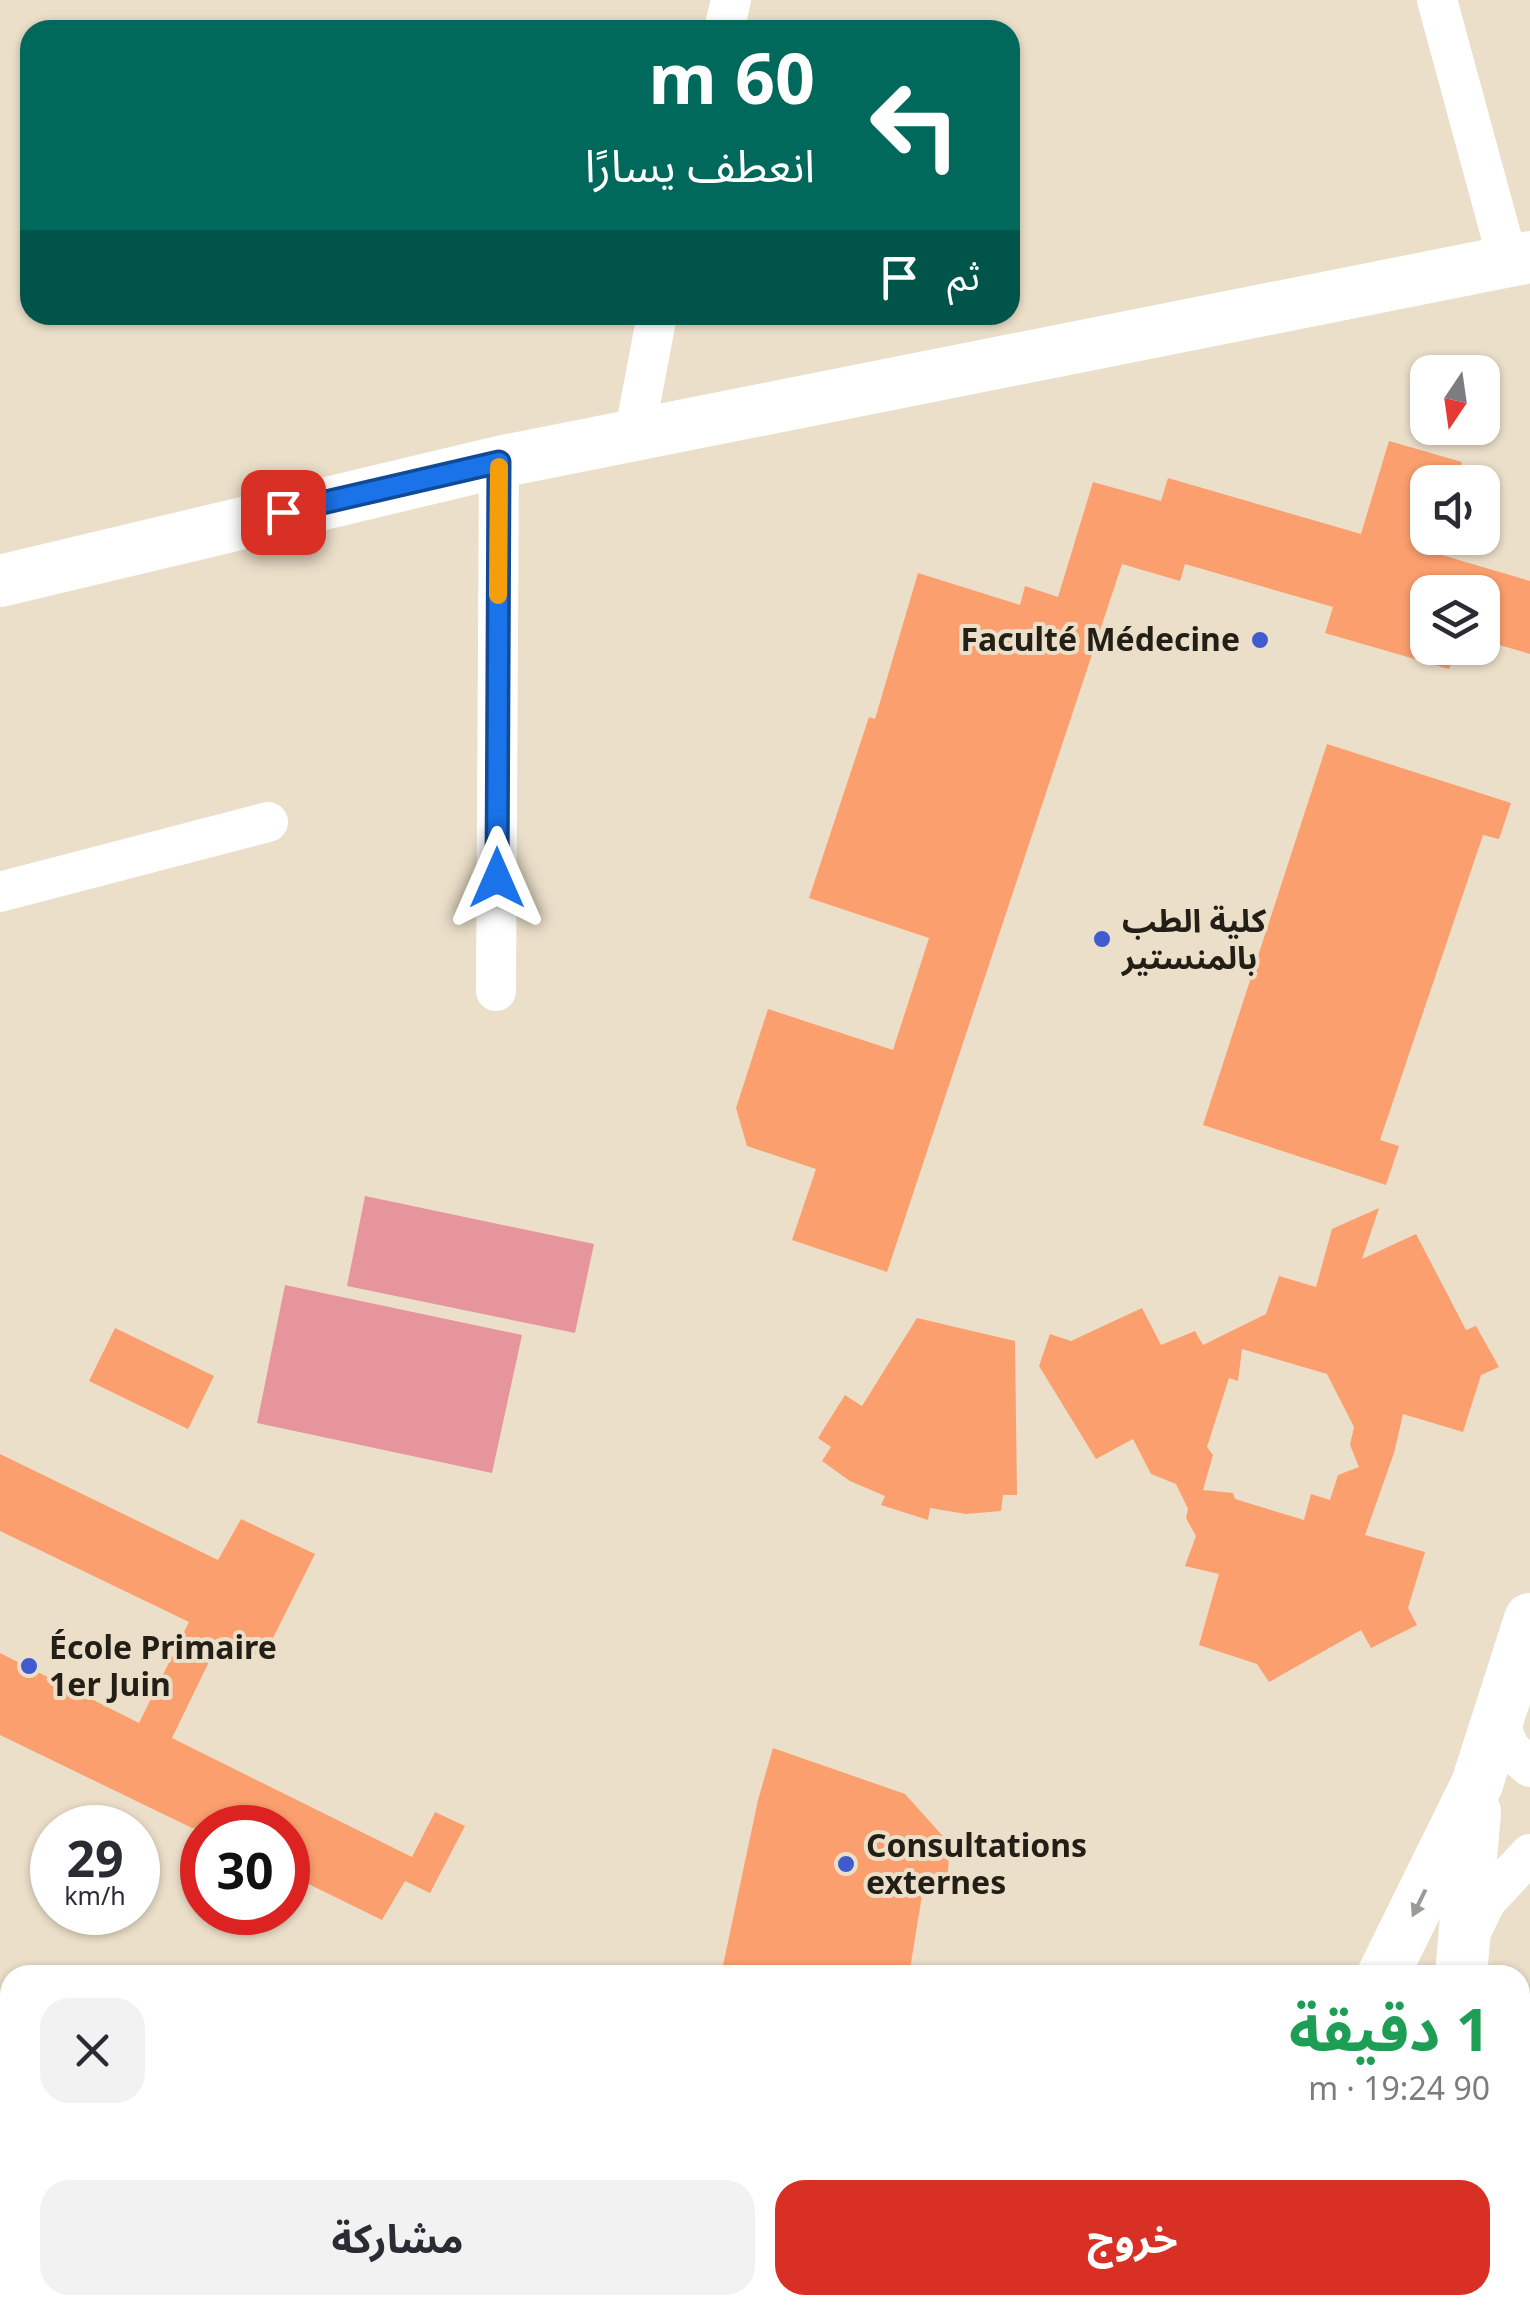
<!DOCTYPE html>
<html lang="ar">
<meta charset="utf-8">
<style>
body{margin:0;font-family:"Noto Sans","Noto Sans Arabic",sans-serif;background:#f2f2f3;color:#2b2b33;direction:rtl;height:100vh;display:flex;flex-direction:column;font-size:38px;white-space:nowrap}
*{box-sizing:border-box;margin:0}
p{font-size:32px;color:#7c7c81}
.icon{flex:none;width:55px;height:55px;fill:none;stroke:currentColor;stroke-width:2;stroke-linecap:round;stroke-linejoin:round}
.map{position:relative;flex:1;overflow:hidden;direction:ltr}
.drawer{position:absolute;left:0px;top:1965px;width:1530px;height:350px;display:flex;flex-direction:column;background:#fff;border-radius:30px 30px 0 0;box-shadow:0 2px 8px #0004;direction:rtl}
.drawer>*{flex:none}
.hud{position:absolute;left:20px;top:20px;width:1000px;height:305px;border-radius:30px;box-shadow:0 2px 8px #0004;direction:rtl;background:#00695c;color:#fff;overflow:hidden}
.needle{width:65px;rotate:193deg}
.fabs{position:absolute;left:1410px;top:355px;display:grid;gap:20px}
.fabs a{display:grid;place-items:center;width:90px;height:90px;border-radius:20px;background:#fff;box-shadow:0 2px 8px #0004;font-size:50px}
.speed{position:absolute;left:30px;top:1805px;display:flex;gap:20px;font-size:50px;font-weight:700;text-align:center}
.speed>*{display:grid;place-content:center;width:130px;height:130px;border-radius:50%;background:#fff;box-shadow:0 2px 8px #0004;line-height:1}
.speed small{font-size:25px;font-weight:400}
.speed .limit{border:15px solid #d22;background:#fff;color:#111}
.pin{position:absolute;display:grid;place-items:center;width:85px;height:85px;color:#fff;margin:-42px;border-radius:20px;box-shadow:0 5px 15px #0006}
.me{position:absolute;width:110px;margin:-55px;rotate:0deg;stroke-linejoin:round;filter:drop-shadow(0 0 8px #0008)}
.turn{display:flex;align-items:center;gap:35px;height:210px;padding:0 40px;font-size:45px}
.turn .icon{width:130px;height:130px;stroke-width:2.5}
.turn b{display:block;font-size:70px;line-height:85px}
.then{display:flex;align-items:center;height:95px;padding:0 40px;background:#0003;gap:20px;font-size:38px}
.round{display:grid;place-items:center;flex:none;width:105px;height:105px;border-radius:30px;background:#f2f2f3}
.head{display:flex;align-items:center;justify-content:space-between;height:170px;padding:0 40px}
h1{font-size:60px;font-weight:700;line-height:75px;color:#1e9e55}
.cta{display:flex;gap:20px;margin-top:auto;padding:20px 40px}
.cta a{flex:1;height:115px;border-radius:30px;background:#d93025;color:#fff;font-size:40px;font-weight:700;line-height:115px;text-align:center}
.cta a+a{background:#f2f2f3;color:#2b2b33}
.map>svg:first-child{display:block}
.green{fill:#e7959d}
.building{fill:#fc9f6e;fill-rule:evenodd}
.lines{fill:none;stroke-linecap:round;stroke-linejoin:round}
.minor{stroke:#fff;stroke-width:40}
.major{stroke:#fff;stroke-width:52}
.oneway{fill:#9c9a96}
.route-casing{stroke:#114b97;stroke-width:25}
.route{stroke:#1a73e8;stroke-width:18}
.slow{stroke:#f59e0b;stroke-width:18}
.poi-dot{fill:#405bce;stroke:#ebdfc9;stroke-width:4}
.labels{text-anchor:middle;stroke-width:8;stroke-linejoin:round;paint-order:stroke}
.poi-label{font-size:32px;font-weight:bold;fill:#231e16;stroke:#ebdfc9;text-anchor:start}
</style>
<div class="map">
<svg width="1530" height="2315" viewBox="0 0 1530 2315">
<rect width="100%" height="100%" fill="#ebdfc9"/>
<!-- green -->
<path class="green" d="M365,1196L594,1244L575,1333L347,1286Z
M285,1285L522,1335L492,1473L257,1423Z"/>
<!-- building -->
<path class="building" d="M1389,441L1462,462L1456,482H1428V538H1440L1435,553L1530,581V654L1482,640V592H1428V648H1456L1449,669L1325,633L1333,607L1185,564L1180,581L1122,564L887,1272L792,1240L816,1169L747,1146L736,1108L768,1009L893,1050L929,938L809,898L869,717L875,719L918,573L1020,605L1025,586L1058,597L1093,482L1161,501L1168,478L1361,534Z
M1327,744L1511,803L1499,839L1483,835L1380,1140L1399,1146L1386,1185L1203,1125Z
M1379,1208L1362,1259L1416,1234L1466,1330L1476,1326L1499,1367L1481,1375L1463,1432L1403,1414L1394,1453L1365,1535L1425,1552L1408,1608L1417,1625L1371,1648L1361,1630L1269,1682L1257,1664L1199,1645L1219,1574L1185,1566L1196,1536L1186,1518L1188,1509L1176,1484L1151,1474L1133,1439L1096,1459L1039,1366L1050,1334L1071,1341L1142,1308L1161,1345L1195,1331L1203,1345L1266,1314L1279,1276L1316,1287L1332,1229ZM1242,1349L1327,1374L1354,1427L1350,1445L1359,1467L1338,1475L1330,1500L1311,1494L1304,1520L1235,1499L1233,1493L1203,1490L1213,1455L1207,1447L1229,1378L1238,1381Z
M917,1318L1015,1341L1017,1495H1003L1001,1511L966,1514L930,1508L928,1520L881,1505L885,1496L850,1481L822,1461L831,1447L818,1438L845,1395L862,1406Z
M115,1328L214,1376L188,1429L89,1381Z
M0,1454L218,1560L241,1519L315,1554L263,1658L220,1639L172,1738L412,1857L435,1812L465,1826L430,1893L405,1881L382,1920L288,1874V1828H192L0,1735V1653L139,1723L189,1622L0,1531Z
M773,1748L905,1794L950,1844L947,1886L924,1883L909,1975H721L758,1800Z"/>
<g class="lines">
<!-- minor -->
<path class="minor" d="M1437,0L1508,261
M724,30L731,0
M634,436L657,315
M0,892L268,822
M496,991L499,462
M1497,1719L1510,1749L1530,1767
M1469,1936L1486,1901L1530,1854
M0,2064L10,2066
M1520,2219L1530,2218"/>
<!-- major -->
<path class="major" d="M0,581L499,462L1530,257
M1383,1975L1477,1784L1530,1619
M1461,1975L1475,1812
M1520,2267L1530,2274
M1388,2305L1415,2315
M1220,2315L1226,2305
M1286,2315L1303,2305"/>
</g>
<!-- one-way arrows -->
<defs><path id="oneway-solid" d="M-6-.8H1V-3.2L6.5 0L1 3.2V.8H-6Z" transform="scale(2.5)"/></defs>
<use class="oneway" href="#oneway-solid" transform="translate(1419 1903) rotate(116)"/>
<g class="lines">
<!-- route casing -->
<g class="route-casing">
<path id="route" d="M283,512L499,462L497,878"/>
</g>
<!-- route -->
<use href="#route" class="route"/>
<!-- slow -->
<path class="slow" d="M498,595L499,467"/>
</g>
<!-- markers -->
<g class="poi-dot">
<circle cx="1260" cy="640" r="10"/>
<circle cx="1102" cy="939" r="10"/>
<circle cx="29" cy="1666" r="10"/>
<circle cx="846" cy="1864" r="10"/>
</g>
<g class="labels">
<!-- poi labels -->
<g class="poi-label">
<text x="1240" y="651" text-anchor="end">Faculté Médecine</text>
<text x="1122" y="932">كلية الطب<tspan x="1122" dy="37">بالمنستير</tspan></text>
<text x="49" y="1659">École Primaire<tspan x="49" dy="37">1er Juin</tspan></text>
<text x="866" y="1857">Consultations<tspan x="866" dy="37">externes</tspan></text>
</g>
</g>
</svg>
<div class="fabs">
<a><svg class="needle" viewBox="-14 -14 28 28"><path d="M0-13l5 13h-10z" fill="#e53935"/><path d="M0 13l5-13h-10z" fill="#7c7c81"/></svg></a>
<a><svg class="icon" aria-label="sound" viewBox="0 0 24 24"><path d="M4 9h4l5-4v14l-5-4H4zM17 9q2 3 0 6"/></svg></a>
<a><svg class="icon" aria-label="layers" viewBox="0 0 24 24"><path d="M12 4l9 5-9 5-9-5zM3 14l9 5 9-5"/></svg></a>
</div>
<div class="speed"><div>29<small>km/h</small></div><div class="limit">30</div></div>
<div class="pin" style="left:283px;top:512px;background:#d93025"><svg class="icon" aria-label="arrive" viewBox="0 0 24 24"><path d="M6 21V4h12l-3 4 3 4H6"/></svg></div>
<svg class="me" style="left:497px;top:878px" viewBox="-20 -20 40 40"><path d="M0-17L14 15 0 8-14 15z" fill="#1a73e8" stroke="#fff" stroke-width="4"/></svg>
<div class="hud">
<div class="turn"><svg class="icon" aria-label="left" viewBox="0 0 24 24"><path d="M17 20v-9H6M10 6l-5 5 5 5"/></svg><div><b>60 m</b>انعطف يسارًا</div></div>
<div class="then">ثم<svg class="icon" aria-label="arrive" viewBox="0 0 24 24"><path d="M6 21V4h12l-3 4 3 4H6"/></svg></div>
</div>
<section class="drawer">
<div class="head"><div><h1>1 دقيقة</h1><p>90 m · 19:24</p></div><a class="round"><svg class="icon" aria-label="close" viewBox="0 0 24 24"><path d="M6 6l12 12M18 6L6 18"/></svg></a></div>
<div class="cta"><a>خروج</a><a>مشاركة</a></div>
</section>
</div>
